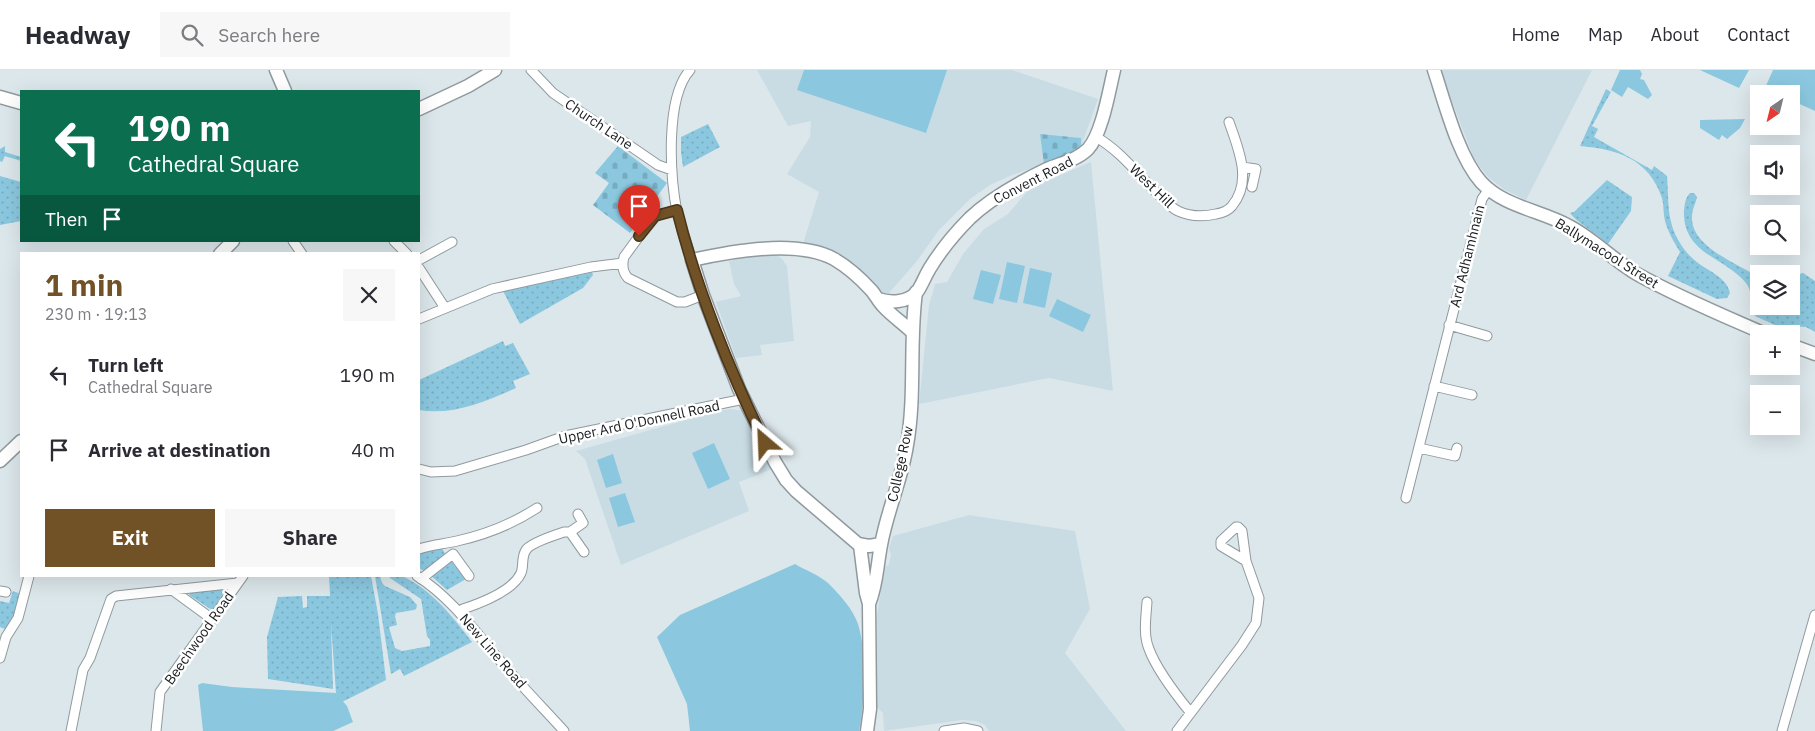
<!DOCTYPE html>
<meta charset="utf-8">
<style>
body{margin:0;font-family:"IBM Plex Sans",sans-serif;background:#f7f7f7;color:#2b2b33;height:100vh;display:flex;flex-direction:column;font-size:19px;white-space:nowrap}
*{box-sizing:border-box;margin:0}
p{font-size:16px;color:#7c7c81}
.icon{flex:none;width:28px;height:28px;fill:none;stroke:currentColor;stroke-width:2;stroke-linecap:round;stroke-linejoin:round}
.map{position:relative;flex:1;overflow:hidden}
.drawer{position:absolute;left:20px;top:182px;width:400px;height:325px;display:flex;flex-direction:column;background:#fff;border-radius:0px;box-shadow:0 5px 20px #0002}
.drawer>*{flex:none}
.guide{position:absolute;left:20px;top:20px;width:400px;height:152px;border-radius:0px;box-shadow:0 5px 20px #0002;background:#0b6e4f;color:#fff;overflow:hidden}
.needle{width:32px;rotate:215deg}
.controls{position:absolute;left:1750px;top:15px;display:grid;gap:10px}
.controls a{display:grid;place-items:center;width:50px;height:50px;border-radius:0px;background:#fff;box-shadow:0 5px 20px #0002;font-size:25px}
.pin{position:absolute;display:grid;place-items:center;width:42px;height:42px;color:#fff;margin:-51px -21px;border-radius:50% 50% 50% 0;rotate:-45deg;box-shadow:0 0 5px #0007}
.pin .icon{rotate:45deg}
.me{position:absolute;width:55px;margin:-28px;rotate:334deg;stroke-linejoin:round;filter:drop-shadow(0 0 4px #0008)}
.turn{display:flex;align-items:center;gap:18px;height:105px;padding:0 25px;font-size:22px}
.turn .icon{width:65px;height:65px;stroke-width:2.5}
.turn b{display:block;font-size:35px;line-height:42px}
.then{display:flex;align-items:center;height:48px;padding:0 25px;background:#0003;gap:10px;font-size:19px}
.round{display:grid;place-items:center;flex:none;width:52px;height:52px;border-radius:0px;background:#f7f7f7}
.overview{display:flex;align-items:center;justify-content:space-between;height:85px;padding:0 25px}
h1{font-size:30px;font-weight:700;line-height:38px;color:#715227}
.cta{display:flex;gap:10px;margin-top:auto;padding:10px 25px}
.cta a{flex:1;height:58px;border-radius:0px;background:#715227;color:#fff;font-size:20px;font-weight:700;line-height:58px;text-align:center}
.cta a+a{background:#f7f7f7;color:#2b2b33}
ul{padding:0;list-style:none}
li{display:flex;align-items:center;gap:15px;height:75px;padding:0 25px}
li div{flex:1}
li b{display:block;font-size:19px}
li em{font-style:normal}
header{display:flex;align-items:center;gap:30px;box-sizing:border-box;height:70px;padding:0 25px;background:#fff;border-bottom:1px solid #e1e1e2}
header strong{font-size:24px}
nav{display:flex;gap:28px;margin-inline-start:auto;font-size:18px}
.search{width:350px;height:45px;background:#f7f7f7;display:flex;align-items:center;gap:12px;box-sizing:border-box;padding:0 18px;border-radius:0px;color:#7c7c81;font-size:19px}
.map>svg:first-child{display:block}
.built{fill:#c9dce4}
.grass{fill:url(#grass-dots)}
.cemetery{fill:url(#cemetery-stones)}
.park{fill:#8bc8df}
.lines{fill:none;stroke-linecap:round;stroke-linejoin:round}
.street-casing{stroke:#909a9e;stroke-width:11}
.secondary-casing{stroke:#909a9e;stroke-width:15}
.street{stroke:#fff;stroke-width:9}
.secondary{stroke:#fff;stroke-width:12}
.route-casing{stroke:#493519;stroke-width:12}
.route{stroke:#715227;stroke-width:9}
.labels{text-anchor:middle;stroke-width:5;stroke-linejoin:round;paint-order:stroke}
.street-label{font-size:14px;fill:#181c1e;stroke:#fff}
</style>
<header>
<strong>Headway</strong>
<div class="search"><svg class="icon" aria-label="search" viewBox="0 0 24 24"><circle cx="10" cy="10" r="6"/><path d="M15 15l6 6"/></svg>Search here</div>
<nav><a>Home</a><a>Map</a><a>About</a><a>Contact</a></nav>
</header>
<div class="map">
<svg width="1815" height="661" viewBox="0 0 1815 661">
<defs>
<pattern id="grass-dots" width="8" height="8" patternUnits="userSpaceOnUse" patternTransform="scale(1.25)"><rect width="8" height="8" fill="#8bc8df"/><path d="M2 2h.1M6 6h.1" fill="none" stroke="#77abbf" stroke-width="1.8" stroke-linecap="round"/></pattern>
<pattern id="cemetery-stones" width="16" height="16" patternUnits="userSpaceOnUse" patternTransform="scale(1.25)"><rect width="16" height="16" fill="#8bc8df"/><path d="M2 7V4a2 2 0 0 1 4 0v3zM10 15v-3a2 2 0 0 1 4 0v3z" fill="#77abbf"/></pattern>
</defs>
<rect width="100%" height="100%" fill="#dce7eb"/>
<!-- built -->
<path class="built" d="M757,0H1012L1098,29L1081,77L1078,80L1044,94L1012,105L990,115L970,129L939,160L917,191L889,223H881L802,177L819,122L787,104L810,67L811,51L788,56Z
M1440,0H1592L1526,130L1505,120L1488,107L1474,89Z
M1091,92L1113,321L1049,308L919,334L929,235L935,214L947,212L963,184L984,159L1008,144L1030,118Z
M765,183L778,186L782,189L787,196L794,271L760,275L762,285L736,288L716,232L741,226L734,214L729,191Z
M730,339L744,341L772,399L739,412L749,441L621,495L585,389L576,381L714,342Z
M969,445L1075,461L1090,539L1065,583L1126,661H989L985,655L976,651L962,650L884,661L883,643L877,637V545L885,497L889,495L890,489L891,485L889,478L893,466Z"/>
<!-- grass -->
<path class="grass" d="M1606,19L1611,22L1592,56L1598,59L1594,67L1652,100L1654,96L1667,106C1669,129 1666,151 1680,173C1684,180 1690,187 1698,193C1709,201 1727,208 1730,223L1727,228L1717,229L1668,206L1680,182C1674,172 1668,162 1665,151C1663,143 1664,135 1662,128C1649,89 1617,79 1580,76Z
M708,54L720,77L683,97L681,82V67Z
M5,76V82L21,87V91L5,86L2,92L0,91V79Z
M0,106L21,112V151L0,155V162Z
M1607,110L1632,127L1631,141L1608,174C1598,164 1577,153 1570,143L1574,142Z
M1690,123H1694L1697,127C1696,133 1692,139 1692,146C1690,176 1736,193 1759,207V236H1791V216L1800,204L1803,203L1815,211V262L1806,257L1775,255L1755,246C1748,235 1754,223 1746,213C1725,187 1682,184 1684,140C1685,134 1685,128 1690,123Z
M591,200L593,205L583,218L520,254L502,219Z
M503,271L505,276L513,273L530,304L513,311L516,318C487,331 452,346 419,340V310Z
M441,477L446,485L424,501L419,498V484Z
M449,489L466,509L447,520L430,505Z
M329,506H371L378,544L386,610L342,632L336,623L331,554L333,619L268,609L267,567L278,527L302,526L303,538L307,537V526H330Z
M375,506H380L382,513L385,516L410,527L417,535L416,539L414,540L396,543L395,546L397,555L389,557L395,578L402,581L430,576V570L427,566L421,529L390,508L389,506C394,506 400,505 404,507C433,521 453,547 472,572L404,606L400,599L391,604Z
M225,519L227,522L215,539L212,540L189,525L190,522Z
M13,521L21,524C17,537 14,549 5,559L0,557V531L9,533Z"/>
<!-- cemetery -->
<path class="cemetery" d="M1040,64L1081,68V74L1078,80L1044,94Z
M618,76L667,113L630,163L593,135L609,113L595,103Z"/>
<!-- park -->
<path class="park" d="M804,0H947L926,63L797,20Z
M1620,0H1640L1642,4L1640,9L1644,10L1652,25L1648,29L1628,17L1622,27L1611,20Z
M1700,0H1749L1739,18Z
M1773,0H1815V41L1791,30V24H1777L1765,18Z
M1745,49L1740,58L1727,69L1722,65L1719,70L1700,58V50Z
M1007,192L1025,196L1017,233L999,229Z
M1030,198L1052,203L1045,238L1023,233Z
M981,200L1001,205L993,234L973,229Z
M1057,229L1091,245L1083,262L1049,246Z
M714,373L730,409L708,419L692,383Z
M613,384L622,413L606,418L597,390Z
M625,423L635,452L618,457L609,428Z
M795,494C805,500 819,505 828,513C839,524 853,539 858,554C867,583 865,631 859,661H690L687,634L657,567L680,545Z
M202,613L232,617L336,623L347,636L353,652L333,661H203L198,615Z"/>
<g class="lines">
<!-- street casing -->
<g class="street-casing">
<path id="street" d="M531,0L553,23L658,95L672,100
M690,0C665,28 670,106 677,142C681,158 687,174 692,190
M1096,67C1119,80 1136,102 1155,121C1162,128 1170,137 1178,141C1191,147 1203,147 1216,144C1222,143 1228,141 1232,136C1253,111 1238,78 1229,52
M1242,97L1256,99L1252,117
M677,140L655,146L651,150L624,187C622,195 622,202 628,208L677,232H685L703,225
M293,171L302,184
M394,171L407,184
M419,190L452,172
M419,198L445,238
M419,249L492,219L591,197L623,193
M1449,255L1487,266
M1434,316L1472,325
M1419,378L1455,386L1457,378
M419,399L431,402L455,401L526,380L565,366L744,329
M1406,428L1482,129L1489,119
M570,462L583,453L578,444
M419,479C431,475 444,474 457,471C484,465 514,453 537,438
M417,506C455,530 480,569 510,602C527,622 546,641 564,661
M421,509L453,484L469,506
M171,519L212,549
M0,521L6,522
M1147,532C1146,547 1143,565 1149,579C1156,598 1177,626 1190,642
M460,542L463,539C481,533 513,521 521,503C524,496 521,487 526,480C530,473 555,465 564,462H570L584,482
M0,588L6,567L18,548L29,506
M71,661L83,600L90,588L111,529L116,526L238,513
M156,661L160,622L243,506
M944,661L964,658L978,661
M1177,661L1242,575L1256,553L1259,528L1246,491L1242,461L1238,457H1236L1221,471V476L1246,491
M1782,661L1815,545"/>
</g>
<!-- secondary casing -->
<g class="secondary-casing">
<path id="secondary" d="M276,0L285,21
M1434,0C1445,33 1458,86 1481,112C1504,137 1540,140 1569,156C1594,169 1613,190 1637,204C1678,227 1722,245 1765,264
M0,27L21,33
M419,39L468,16L495,0
M220,184L233,171
M878,229C890,233 907,233 917,222C922,215 925,206 930,198C941,180 955,163 970,148C992,127 1020,112 1047,99C1061,93 1077,90 1088,79C1102,64 1109,21 1114,0
M1791,275L1815,284
M0,391L21,371
M881,474L869,476L858,474L796,421L786,410L775,392L739,319L703,225L692,190C732,181 797,169 834,189C848,197 862,210 872,221C876,226 879,232 883,236C892,246 903,253 912,262
M860,475L866,523L869,534C877,515 877,495 881,475C887,441 902,409 907,375C916,324 909,273 916,222
M867,661L870,639L869,534"/>
</g>
<!-- street -->
<use href="#street" class="street"/>
<!-- secondary -->
<use href="#secondary" class="secondary"/>
</g>
<g class="lines">
<!-- route casing -->
<g class="route-casing">
<path id="route" d="M639,166L655,146L677,140C696,217 730,302 765,373"/>
</g>
<!-- route -->
<use href="#route" class="route"/>
</g>
<g class="labels">
<!-- street labels -->
<g class="street-label">
<text transform="translate(599 54) rotate(34)" y="5">Church Lane</text>
<text transform="translate(1033 110) rotate(-27)" y="5">Convent Road</text>
<text transform="translate(1152 116) rotate(44)" y="5">West Hill</text>
<text transform="translate(1607 183) rotate(32)" y="5">Ballymacool Street</text>
<text transform="translate(1467 186) rotate(-76)" y="5">Ard Adhamhnain</text>
<text transform="translate(639 352) rotate(-12)" y="5">Upper Ard O'Donnell Road</text>
<text transform="translate(900 394) rotate(-78)" y="5">College Row</text>
<text transform="translate(199 568) rotate(-55)" y="5">Beechwood Road</text>
<text transform="translate(493 581) rotate(49)" y="5">New Line Road</text>
</g>
</g>
</svg>
<div class="controls">
<a><svg class="needle" viewBox="-14 -14 28 28"><path d="M0-13l5 13h-10z" fill="#e53935"/><path d="M0 13l5-13h-10z" fill="#7c7c81"/></svg></a>
<a><svg class="icon" aria-label="sound" viewBox="0 0 24 24"><path d="M4 9h4l5-4v14l-5-4H4zM17 9q2 3 0 6"/></svg></a>
<a><svg class="icon" aria-label="search" viewBox="0 0 24 24"><circle cx="10" cy="10" r="6"/><path d="M15 15l6 6"/></svg></a>
<a><svg class="icon" aria-label="layers" viewBox="0 0 24 24"><path d="M12 4l9 5-9 5-9-5zM3 14l9 5 9-5"/></svg></a>
<a>+</a>
<a>−</a>
</div>
<div class="pin" style="left:639px;top:166px;background:#d93025"><svg class="icon" aria-label="arrive" viewBox="0 0 24 24"><path d="M6 21V4h12l-3 4 3 4H6"/></svg></div>
<svg class="me" style="left:765px;top:373px" viewBox="-20 -20 40 40"><path d="M0-17L14 15 0 8-14 15z" fill="#715227" stroke="#fff" stroke-width="4"/></svg>
<div class="guide">
<div class="turn"><svg class="icon" aria-label="left" viewBox="0 0 24 24"><path d="M17 20v-9H6M10 6l-5 5 5 5"/></svg><div><b>190 m</b>Cathedral Square</div></div>
<div class="then">Then<svg class="icon" aria-label="arrive" viewBox="0 0 24 24"><path d="M6 21V4h12l-3 4 3 4H6"/></svg></div>
</div>
<section class="drawer">
<div class="overview"><div><h1>1 min</h1><p>230 m · 19:13</p></div><a class="round"><svg class="icon" aria-label="close" viewBox="0 0 24 24"><path d="M6 6l12 12M18 6L6 18"/></svg></a></div>
<ul>
<li><svg class="icon" aria-label="left" viewBox="0 0 24 24"><path d="M17 20v-9H6M10 6l-5 5 5 5"/></svg><div><b>Turn left</b><p>Cathedral Square</p></div><em>190 m</em></li>
<li><svg class="icon" aria-label="arrive" viewBox="0 0 24 24"><path d="M6 21V4h12l-3 4 3 4H6"/></svg><div><b>Arrive at destination</b></div><em>40 m</em></li>
</ul>
<div class="cta"><a>Exit</a><a>Share</a></div>
</section>
</div>
